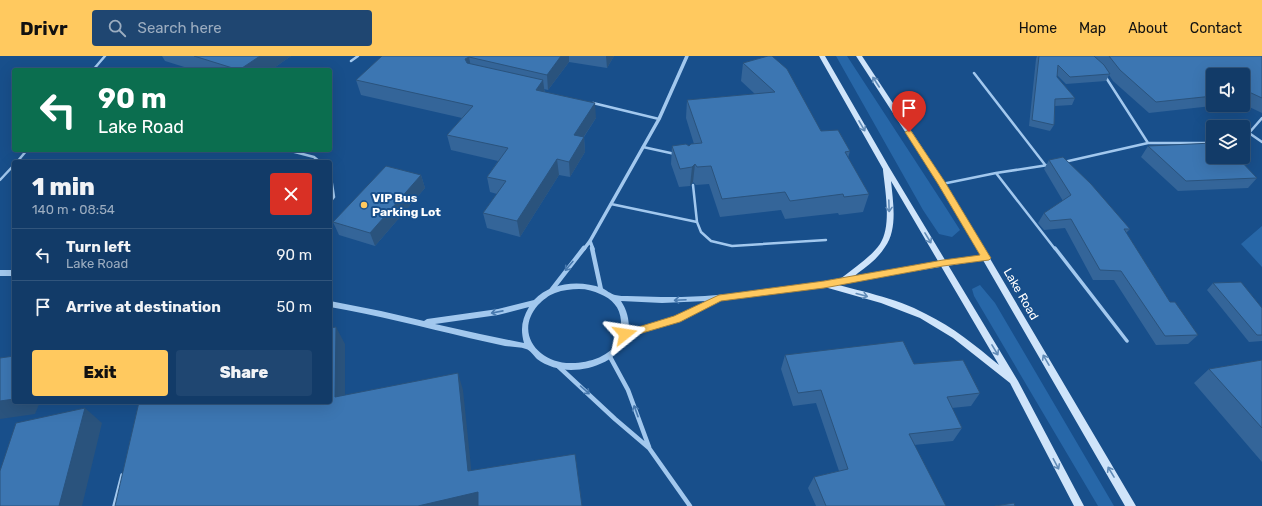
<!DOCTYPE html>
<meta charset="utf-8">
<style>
body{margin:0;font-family:Rubik,sans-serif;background:#1f4671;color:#f1f3f6;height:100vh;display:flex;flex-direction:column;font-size:15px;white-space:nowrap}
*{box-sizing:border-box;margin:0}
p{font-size:13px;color:#9cadc0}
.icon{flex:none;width:22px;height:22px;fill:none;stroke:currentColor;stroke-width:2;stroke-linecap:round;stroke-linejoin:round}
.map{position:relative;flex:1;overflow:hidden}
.panel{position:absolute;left:12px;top:104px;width:320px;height:244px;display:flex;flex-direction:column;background:#123b68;border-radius:4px;box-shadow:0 4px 16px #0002,0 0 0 1px #31557c}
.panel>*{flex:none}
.top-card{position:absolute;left:12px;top:12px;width:320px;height:84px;border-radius:4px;box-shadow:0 4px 16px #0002,0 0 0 1px #31557c;background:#0b6e4f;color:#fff;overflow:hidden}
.controls{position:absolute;left:1206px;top:12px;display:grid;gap:8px}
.controls a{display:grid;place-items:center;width:44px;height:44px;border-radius:4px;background:#123b68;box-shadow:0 4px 16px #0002,0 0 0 1px #31557c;font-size:20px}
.pin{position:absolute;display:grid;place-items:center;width:34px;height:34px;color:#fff;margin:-41px -17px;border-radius:50% 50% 50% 0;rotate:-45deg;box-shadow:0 0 4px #0007}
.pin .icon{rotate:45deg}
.me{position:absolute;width:44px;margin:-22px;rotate:75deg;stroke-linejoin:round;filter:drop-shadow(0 0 3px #0008)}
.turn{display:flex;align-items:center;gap:14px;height:84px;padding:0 20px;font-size:18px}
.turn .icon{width:52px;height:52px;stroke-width:2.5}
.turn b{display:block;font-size:28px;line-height:34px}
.round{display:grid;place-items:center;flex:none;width:42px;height:42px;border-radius:4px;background:#1f4671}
.head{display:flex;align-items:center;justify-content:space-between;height:68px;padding:0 20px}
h1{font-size:24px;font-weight:800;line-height:30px}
.cta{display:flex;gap:8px;margin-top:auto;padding:8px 20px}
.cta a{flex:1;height:46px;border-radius:4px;background:#ffc95f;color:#111;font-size:16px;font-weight:800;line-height:46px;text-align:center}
.cta a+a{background:#1f4671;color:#f1f3f6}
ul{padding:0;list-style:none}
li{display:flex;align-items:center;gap:12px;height:52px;padding:0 20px;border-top:1px solid #31557c}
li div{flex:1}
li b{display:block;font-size:15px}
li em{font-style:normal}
header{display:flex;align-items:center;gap:24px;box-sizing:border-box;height:56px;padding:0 20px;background:#ffc95f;color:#111}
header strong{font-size:19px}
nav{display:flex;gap:22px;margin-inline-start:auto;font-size:14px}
.search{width:280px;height:36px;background:#1f4671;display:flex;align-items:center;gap:10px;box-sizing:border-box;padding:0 14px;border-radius:4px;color:#9cadc0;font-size:15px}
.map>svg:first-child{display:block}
.green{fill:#2767a8}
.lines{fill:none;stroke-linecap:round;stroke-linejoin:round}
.service-far1{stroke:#a2c8ee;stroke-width:2.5}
.service{stroke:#a2c8ee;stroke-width:3.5}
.minor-far1{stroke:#a2c8ee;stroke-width:3.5}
.minor{stroke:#a2c8ee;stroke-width:4.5}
.tertiary{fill:#a2c8ee;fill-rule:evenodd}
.secondary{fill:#cfe4fa;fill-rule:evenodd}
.wall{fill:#346599}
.shaded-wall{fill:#2a537d}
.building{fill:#3c76b2;stroke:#2a537d}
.oneway{stroke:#618bb7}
.oneway2{stroke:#4879ae}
.route{fill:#ffc95f;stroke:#a6833e}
.poi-dot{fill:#ffc95f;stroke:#184f8b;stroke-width:1.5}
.labels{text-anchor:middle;stroke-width:4;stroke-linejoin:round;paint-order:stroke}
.poi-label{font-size:12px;font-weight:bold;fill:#fff;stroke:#184f8b;text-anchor:start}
.street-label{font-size:12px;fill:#fff;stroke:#184f8b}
</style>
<header>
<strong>Drivr</strong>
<div class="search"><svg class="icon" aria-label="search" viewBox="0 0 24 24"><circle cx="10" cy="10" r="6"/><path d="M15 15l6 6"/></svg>Search here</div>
<nav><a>Home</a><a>Map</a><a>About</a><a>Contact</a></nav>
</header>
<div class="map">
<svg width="1262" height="450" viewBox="0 0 1262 450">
<rect width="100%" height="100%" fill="#184f8b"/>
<!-- green -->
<path class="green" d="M836,0H847L946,152L960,174L952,181L939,178L923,154Z
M1262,170V211L1241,188Z
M980,229L995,247L1114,450H1098L974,240L972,233Z"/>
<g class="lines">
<!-- service-far1 -->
<path class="service-far1" d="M351,5L358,0
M93,14L105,0
M974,17L1046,110
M1105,20L1148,87
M593,47L659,63
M1249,77L1262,86
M1243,80L1249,77L1262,62
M643,91L675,98
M287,94L314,101L320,106
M17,106L27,94
M1064,106L1148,87H1213
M330,115L334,141L330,146
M996,117L1055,193
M0,124L14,109
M942,128L996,117L1048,109
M693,129L697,166L701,176L711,185L732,190L826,184
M611,148L697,166"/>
<!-- service -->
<path class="service" d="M1055,192L1127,285
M114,450L122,419"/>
<!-- minor-far1 -->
<path class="minor-far1" d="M590,185L593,193
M584,193L590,185L659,63L687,0"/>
<!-- minor -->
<path class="minor" d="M592,192L601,234
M550,236L584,192
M609,299L628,334L649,391
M558,310L615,363L649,392L690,450"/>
<!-- tertiary -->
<path class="tertiary" d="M986,200L989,202L986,204L940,211L801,234L720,244L680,265L628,280C620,303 594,314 571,314C560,314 546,310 537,303C534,300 530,294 526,293C520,291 512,291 505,290C493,287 481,285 469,282C423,271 377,259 330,251V245L381,255L424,265L427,263L498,253L534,244C551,226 580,224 602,232C606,234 611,238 615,239C619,240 624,240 627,240C639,240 650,241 661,241C717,242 774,233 830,224C882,215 934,206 986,200ZM579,233C587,233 594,235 600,238C612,243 620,251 621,265C621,271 622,277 619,283C612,300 589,307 572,307C540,308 513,278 538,249C543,244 549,239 555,237C563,234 571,233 579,233ZM621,245L662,247L706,245L675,261L629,274C629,263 627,254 621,245ZM529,251C522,263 520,273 524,287L480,278L435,268L498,259Z
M0,214H14V220H0Z"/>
<!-- secondary -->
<path class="secondary" d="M819,0H825L889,111L1018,325L1084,450H1074L1010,327L953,282L920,262L881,247L821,230L820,228L821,226L824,225C858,235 895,241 926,258C953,271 976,290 999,309L891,125C893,146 898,173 885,191C878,202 868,210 858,217C853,221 847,229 840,227L839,225L840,223C854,212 870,202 880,188C892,170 885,134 883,114V113Z
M856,0H862L946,128L1136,450H1125L939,128Z"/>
</g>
<!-- wall -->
<path class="wall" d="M162,0H291L271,14H194L165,5Z
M382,0H614L607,12L569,6L548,34L544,33L545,36L596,62L584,81L585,96L570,121L559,119L520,181L487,172L483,157L497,138L490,136L487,121L498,105L451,94L447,79L462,62L361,39L356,24Z
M1037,0H1262V57L1243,48V19H1213V49H1221L1149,57L1113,25L1109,19L1106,25L1066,28L1057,19V21L1075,42L1072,49L1055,50L1054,69L1050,75L1029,70L1036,3Z
M743,7L821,75L850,95L848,102L869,138L863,156L839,159L838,157L785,163L781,154L720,161L709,128L696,129L693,126L690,130L679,131L671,108L672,90H689L694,88L686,62L687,44L755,38L741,25Z
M1148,90L1257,122L1248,132L1178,135L1141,101Z
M1049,104L1130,173L1126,177L1170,246L1198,279L1188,288L1156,289L1114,224H1093L1065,172L1044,174L1038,167L1044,157L1063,145L1044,113Z
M421,119L425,132L375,190L339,179L333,166Z
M1213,227L1262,252V285L1249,286L1207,234Z
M785,299L914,308L980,337L971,350L952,352L962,372L953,385L914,389L946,450H816L808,432L814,421L839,415L816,347L793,350L781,313Z
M1262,304V406L1194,327L1209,313Z"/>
<!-- shaded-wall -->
<path class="shaded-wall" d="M260,0H291L271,14H239Z
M561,0H569V6L548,34L547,19Z
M606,0H614L607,12Z
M469,1L472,16L465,3Z
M543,24L545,39L536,34Z
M1249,36L1243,44V37Z
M595,47L596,62L575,94L574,79Z
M584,81L585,96L570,121L569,106Z
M557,103L559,119L520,181L517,165Z
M695,108L693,126L690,130L692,111Z
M421,119L425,132L375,190L370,177Z
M336,271L345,288V357L335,341Z
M458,317L463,334L473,430L468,415Z
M14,343V346H40L35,358L0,363V345Z
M85,352L102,367L82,450H59Z
M478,436L483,450H418Z"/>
<!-- building -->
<path class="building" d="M194,0H260L239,14Z
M382,0H561L547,19L469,1L465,3L467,7L543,24L536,34L595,47L574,79L584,81L569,106L557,103L517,165L483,157L506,125L487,121L508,92L447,79L473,50L356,24Z
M768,0H772L787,13L821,75L838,74L850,95L845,96L869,138L844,141L843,138L790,145L785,136L722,143L711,110L697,111L695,108L692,111L680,113L672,90L686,88L689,90L691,88L702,87L687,44L775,36L743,7Z
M1039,0H1094L1104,9L1110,18L1070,21L1058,9L1057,21L1075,42L1055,43L1054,69L1032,64Z
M1109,0H1262V42L1249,36L1243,37V19H1213V40L1156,46L1120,14Z
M1213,87V101H1237L1257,122L1186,125L1148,90Z
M1063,101L1091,128L1130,173H1124L1170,246H1175L1198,279L1165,280L1121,215L1100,214L1071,163L1050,165L1044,157L1071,139L1049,104Z
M386,110L421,119L370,177L333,166Z
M1241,226L1262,252V279H1257L1213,227Z
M336,271L335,341L458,317L468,415L575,398L582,450H478V436L418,450H115L139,346H330V272Z
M903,285L914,308L963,304L980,337L947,341L962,372L909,378L946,450H826L814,421L848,413L821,334L798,337L785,299Z
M14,300V343L0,345V302Z
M1262,304V372L1209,313Z
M85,352L59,450H0V415L16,367Z
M1014,447L1015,450H995Z"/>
<!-- one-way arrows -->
<defs><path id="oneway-shaft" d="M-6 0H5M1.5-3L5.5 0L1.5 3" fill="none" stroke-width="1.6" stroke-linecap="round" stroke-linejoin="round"/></defs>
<g class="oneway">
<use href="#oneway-shaft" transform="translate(876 26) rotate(-123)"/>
<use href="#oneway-shaft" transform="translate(862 70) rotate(60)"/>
<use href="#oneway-shaft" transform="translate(889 150) rotate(88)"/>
<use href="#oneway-shaft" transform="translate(928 182) rotate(59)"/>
<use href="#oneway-shaft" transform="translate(862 239) rotate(15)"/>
<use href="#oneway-shaft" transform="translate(995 294) rotate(59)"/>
<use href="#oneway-shaft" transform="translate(1046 304) rotate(-120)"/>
<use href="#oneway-shaft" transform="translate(1056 408) rotate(62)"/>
<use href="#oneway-shaft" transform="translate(1111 416) rotate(-121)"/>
</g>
<g class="oneway2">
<use href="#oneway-shaft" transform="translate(569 210) rotate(130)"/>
<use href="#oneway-shaft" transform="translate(680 244) rotate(177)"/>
<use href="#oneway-shaft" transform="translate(497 256) rotate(169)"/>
<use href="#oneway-shaft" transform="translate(585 334) rotate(42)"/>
<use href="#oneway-shaft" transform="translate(636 355) rotate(-110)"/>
</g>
<!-- route -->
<path class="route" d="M909,74L911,75L945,126L989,199L991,202L989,204L943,210L824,232L721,245L680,266L625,282L622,281L620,278L622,276L674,260L719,239L824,225L943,204L980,199L938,128L905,76Z"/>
<!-- markers -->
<circle class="poi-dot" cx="364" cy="149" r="4"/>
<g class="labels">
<!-- poi labels -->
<g class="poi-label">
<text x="372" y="146">VIP Bus<tspan x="372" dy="14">Parking Lot</tspan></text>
</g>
<!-- street labels -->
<g class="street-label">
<text transform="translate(1021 238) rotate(60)" y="4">Lake Road</text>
</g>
</g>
</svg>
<div class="controls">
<a><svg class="icon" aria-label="sound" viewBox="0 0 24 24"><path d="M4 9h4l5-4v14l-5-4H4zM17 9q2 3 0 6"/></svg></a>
<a><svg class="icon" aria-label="layers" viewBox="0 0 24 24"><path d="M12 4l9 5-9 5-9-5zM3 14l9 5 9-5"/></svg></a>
</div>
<div class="pin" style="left:909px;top:76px;background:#d93025"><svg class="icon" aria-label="arrive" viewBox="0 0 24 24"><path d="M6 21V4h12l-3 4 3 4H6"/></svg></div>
<svg class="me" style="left:625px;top:278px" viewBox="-20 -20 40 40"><path d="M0-17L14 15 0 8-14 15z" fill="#ffc95f" stroke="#fff" stroke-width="4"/></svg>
<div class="top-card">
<div class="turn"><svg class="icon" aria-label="left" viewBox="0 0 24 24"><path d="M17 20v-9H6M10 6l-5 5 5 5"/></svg><div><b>90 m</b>Lake Road</div></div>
</div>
<section class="panel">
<div class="head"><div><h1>1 min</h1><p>140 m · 08:54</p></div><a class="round" style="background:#d93025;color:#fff"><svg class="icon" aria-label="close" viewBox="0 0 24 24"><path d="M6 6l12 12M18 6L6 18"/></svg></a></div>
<ul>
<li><svg class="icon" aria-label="left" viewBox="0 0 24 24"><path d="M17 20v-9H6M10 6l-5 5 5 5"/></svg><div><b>Turn left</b><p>Lake Road</p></div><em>90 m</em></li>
<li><svg class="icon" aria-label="arrive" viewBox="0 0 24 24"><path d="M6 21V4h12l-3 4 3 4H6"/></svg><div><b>Arrive at destination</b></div><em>50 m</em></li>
</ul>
<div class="cta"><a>Exit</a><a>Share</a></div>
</section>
</div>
